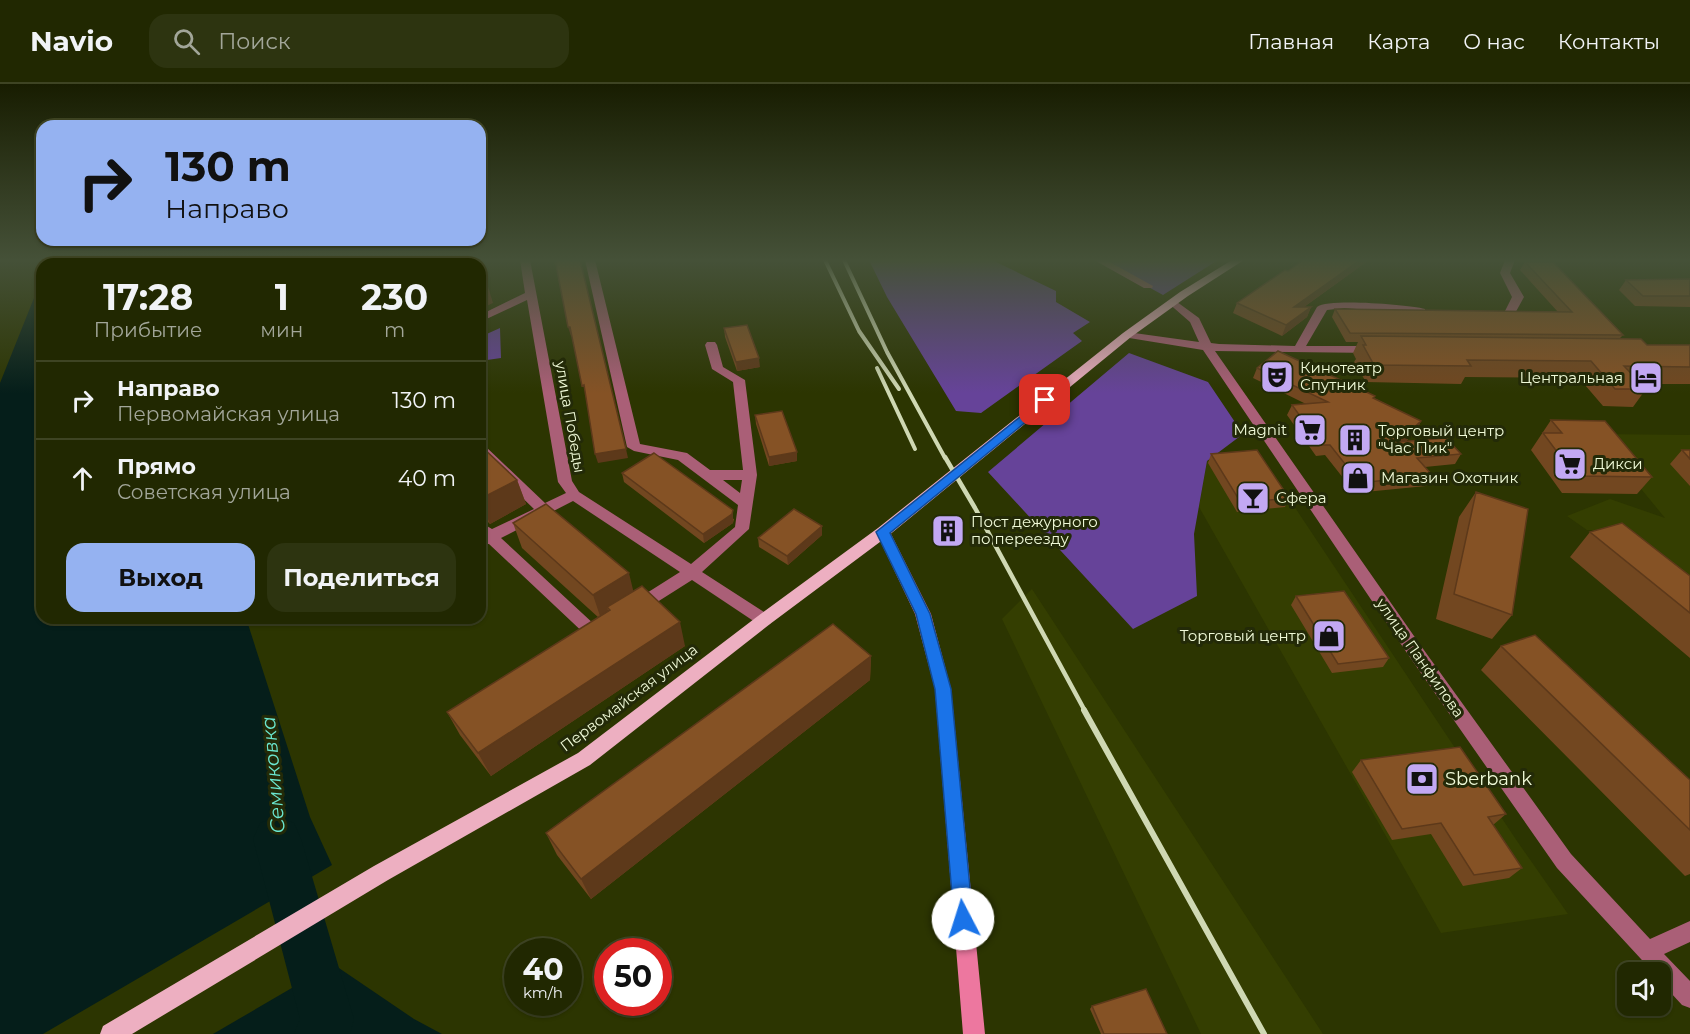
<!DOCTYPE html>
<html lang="ru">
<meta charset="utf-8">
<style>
body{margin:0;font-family:Montserrat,sans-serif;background:#2d3410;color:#f1f3f6;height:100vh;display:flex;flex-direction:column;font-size:22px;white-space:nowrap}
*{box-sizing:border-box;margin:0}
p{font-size:20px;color:#a2a699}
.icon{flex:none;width:33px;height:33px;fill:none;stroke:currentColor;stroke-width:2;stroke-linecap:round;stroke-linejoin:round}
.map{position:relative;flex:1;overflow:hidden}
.panel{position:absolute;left:36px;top:174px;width:450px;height:366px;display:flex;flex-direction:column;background:#212801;border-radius:18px;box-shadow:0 2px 4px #0004,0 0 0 2px #3e4423}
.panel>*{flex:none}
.guide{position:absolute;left:36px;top:36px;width:450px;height:126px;border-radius:18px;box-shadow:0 2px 4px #0004,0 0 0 2px #3e4423;background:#95b2f1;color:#111;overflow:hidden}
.controls{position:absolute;left:1617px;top:878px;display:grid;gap:12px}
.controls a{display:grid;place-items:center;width:54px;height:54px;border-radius:12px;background:#212801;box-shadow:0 2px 4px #0004,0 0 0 2px #3e4423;font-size:30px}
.speed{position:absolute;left:504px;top:854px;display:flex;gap:12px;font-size:30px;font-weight:700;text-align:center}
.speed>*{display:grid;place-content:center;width:78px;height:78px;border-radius:50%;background:#212801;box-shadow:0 2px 4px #0004,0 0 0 2px #3e4423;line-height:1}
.speed small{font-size:15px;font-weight:400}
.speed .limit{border:9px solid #d22;background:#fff;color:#111}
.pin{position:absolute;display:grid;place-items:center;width:51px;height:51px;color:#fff;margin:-26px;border-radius:12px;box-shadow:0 3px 9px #0006}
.me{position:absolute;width:66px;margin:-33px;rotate:355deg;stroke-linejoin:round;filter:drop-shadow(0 0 4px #0008)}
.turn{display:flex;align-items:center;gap:21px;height:126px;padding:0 30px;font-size:27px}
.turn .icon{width:78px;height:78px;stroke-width:2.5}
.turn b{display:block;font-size:42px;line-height:51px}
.eta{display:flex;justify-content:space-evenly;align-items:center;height:102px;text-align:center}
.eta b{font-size:36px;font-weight:700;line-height:42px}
.cta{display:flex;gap:12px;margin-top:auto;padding:12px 30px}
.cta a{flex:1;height:69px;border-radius:18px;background:#95b2f1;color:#111;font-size:24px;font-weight:700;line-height:69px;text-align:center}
.cta a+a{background:#2d3410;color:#f1f3f6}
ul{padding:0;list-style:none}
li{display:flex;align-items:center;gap:18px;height:78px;padding:0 30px;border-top:2px solid #3e4423}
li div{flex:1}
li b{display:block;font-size:22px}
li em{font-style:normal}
header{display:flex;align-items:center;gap:36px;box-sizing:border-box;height:84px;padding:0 30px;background:#212801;border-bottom:2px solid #3e4423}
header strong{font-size:28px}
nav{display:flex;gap:33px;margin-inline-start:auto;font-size:21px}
.search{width:420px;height:54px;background:#2d3410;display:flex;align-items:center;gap:15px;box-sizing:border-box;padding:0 21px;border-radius:18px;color:#a2a699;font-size:22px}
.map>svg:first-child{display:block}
.built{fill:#343e01}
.green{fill:#664399}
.water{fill:#051e1a}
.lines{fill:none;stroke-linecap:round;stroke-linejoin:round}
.river{fill:#051e1a;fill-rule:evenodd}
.minor{fill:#aa5f77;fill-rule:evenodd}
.secondary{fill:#ed779f;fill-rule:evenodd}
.primary{fill:#edafc1;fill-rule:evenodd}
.rail-far2{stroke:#cfd8b3;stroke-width:4}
.rail-far1{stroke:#cfd8b3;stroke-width:4.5}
.rail{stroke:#cfd8b3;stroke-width:6}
.wall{fill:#724720}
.shaded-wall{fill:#5d391a}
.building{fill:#855225;stroke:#5d391a;stroke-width:1.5}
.route{fill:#1a73e8;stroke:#114b97;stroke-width:1.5}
.labels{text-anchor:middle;stroke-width:6;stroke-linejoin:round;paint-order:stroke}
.poi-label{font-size:15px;fill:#f0fad8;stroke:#232a08;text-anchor:start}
.street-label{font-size:15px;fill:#f0fad8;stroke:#232a08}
.near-poi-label{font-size:18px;fill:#f0fad8;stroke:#232a08;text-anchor:start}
.near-water-label{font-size:20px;font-style:italic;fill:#6ae7d0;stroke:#232a08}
</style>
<header>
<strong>Navio</strong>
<div class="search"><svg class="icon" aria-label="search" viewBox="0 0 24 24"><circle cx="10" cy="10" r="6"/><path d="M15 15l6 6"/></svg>Поиск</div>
<nav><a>Главная</a><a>Карта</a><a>О нас</a><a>Контакты</a></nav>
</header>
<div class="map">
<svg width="1690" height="950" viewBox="0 0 1690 950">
<rect width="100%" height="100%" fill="#2c3501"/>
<!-- built -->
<path class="built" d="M1596,350L1690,351V493L1611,446H1587L1567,432L1610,415L1665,434Z
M1260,371L1517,757L1568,830L1441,849L1199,423L1207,377Z
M1032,505L1323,950H1201L1002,535Z"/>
<!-- green -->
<path class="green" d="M869,176H992L1056,207V218L1090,238L1073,249L1082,257L981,329L956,327L887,213Z
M1099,176H1218L1163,211Z
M500,244L501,274L480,277V253Z
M1129,269L1208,298L1243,350L1207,377L1194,450L1197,512L1133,545L988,388Z"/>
<!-- water -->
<path class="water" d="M48,176H198V180H47Z
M42,194V534H246L310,733L332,781L43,950H0V299Z
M333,880L414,935L442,950H213Z"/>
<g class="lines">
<!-- river -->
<path class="river" d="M277,733L294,739L301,755L354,935L350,950H294L300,935L253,755L260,739Z"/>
<!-- minor -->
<path class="minor" d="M433,176H447L441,180H427Z
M520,176H530L572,397L579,408L691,480L735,443L738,421L678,376L634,367L627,363L585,176H595L640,360L687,369L710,386H743L733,298L712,285L705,261L707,258H715L717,261L723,283L745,296L757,391L749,445L702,488L770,532L772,536L770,540L764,542L758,540L692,496L643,527H631L629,523L631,519L680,488L573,417L501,454L596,542L602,540L608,542L610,546C606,554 598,557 589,554L489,460H480V438L492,445L534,425L480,373V361L485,362L545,419L566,409L558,398L527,216L480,238V231L525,209ZM723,396H742L740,409Z
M1094,176H1106L1153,202L1152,204H1144Z
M1505,176H1515L1510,189L1524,213L1513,233H1493L1487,230L1489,228L1505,227L1512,213L1500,189Z
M1173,215L1199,234L1211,259L1219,260L1295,262L1317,223C1329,214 1408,221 1425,225V229L1421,230L1344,224L1327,226L1306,262H1379L1381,265L1375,269L1215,267L1421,562L1571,770L1650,855L1690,837V858L1664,870L1690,897V924L1682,921L1660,897V888H1653L1557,784L1409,572L1203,266L1123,253L1121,251L1127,248L1199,258L1190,238L1167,218Z"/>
<!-- secondary -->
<path class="secondary" d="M883,443L890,448L931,530L951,605L985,950H963L935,605L915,530L876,448Z"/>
<!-- primary -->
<path class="primary" d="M1232,176H1244L1188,212L1131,253L888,452L770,540L590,681L388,796L132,950H100L103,942L374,782L578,669L758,532L878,444L1123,249L1180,208Z"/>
<!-- rail-far2 -->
<path class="rail-far2" d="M825,176L859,247L899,305
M844,176L887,268L945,374
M877,284L915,365"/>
<!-- rail-far1 -->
<path class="rail-far1" d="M945,373L975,424L1085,627"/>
<!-- rail -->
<path class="rail" d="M1084,626L1264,950"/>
</g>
<!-- wall -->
<path class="wall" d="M1303,176H1369L1304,223H1311L1307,233L1282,252L1233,229L1237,219L1288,187Z
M1525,178L1623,251L1620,254L1647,261H1690V300H1641L1646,305L1633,323L1603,322L1579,294L1465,293L1461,300L1366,298L1354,278L1356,275L1353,269L1358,258H1346L1332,233L1335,225L1558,228L1520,186Z
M1690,195V223L1635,222L1619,206L1626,196Z
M724,244L760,283L737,287L725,253Z
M1257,284L1375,312L1374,314L1421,337L1416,348L1405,358L1461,370L1455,380L1425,383L1432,391L1426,402L1355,409L1325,371L1316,372L1287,331L1292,321L1306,320L1253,294Z
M755,331L797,368V377L769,382L756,340Z
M1551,336L1652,393L1637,410L1562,409L1531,366Z
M480,361L517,396L526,420L490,440L480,430Z
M1682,366H1690V402L1670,380Z
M1211,370L1289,414L1285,423L1237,428L1208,379Z
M622,389L734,435L733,439L704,459L624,398Z
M1476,408L1512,531L1492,555L1436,535L1459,433Z
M937,436L960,449V453L944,456L937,440Z
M513,439L633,507L685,562L491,692L460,651L447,628L599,534L522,464Z
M822,442V451L788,481L759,463L758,454Z
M1590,448L1690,492V574L1570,473Z
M1296,512L1389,574L1383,583L1332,589L1291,521Z
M1501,562L1690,696V790L1685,792L1481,586Z
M871,572L870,596L591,815L557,771L546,749Z
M1361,676L1506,730L1493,741L1522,784L1509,794L1463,802L1431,750L1392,756L1352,688Z
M1092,922L1167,950H1101L1090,925Z"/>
<!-- shaded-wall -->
<path class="shaded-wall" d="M364,176H428L418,180H354Z
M1360,176H1369L1290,233L1294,223Z
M486,196L493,219L480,225V198Z
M1311,223L1307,233L1282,252L1286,241Z
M568,243H570L573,251L571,252Z
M759,274L760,283L737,287L736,278Z
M1421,337L1416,348L1393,369L1398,358Z
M626,365L628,374L598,379L595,370Z
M797,368V377L769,382V373Z
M517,396L526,420L490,440L480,415Z
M733,426V439L704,459L703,450Z
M822,442V451L788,481L787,472Z
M960,449V453L944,456V452Z
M629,489L635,514L610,526L607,523L609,530L601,535L593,511Z
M680,538L685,562L491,692L478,669Z
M871,572L870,596L591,815L581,795Z"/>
<!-- building -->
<path class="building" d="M316,176H364L354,180H322Z
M555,176H580L626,365L595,370L584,301L582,302L570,243H568Z
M1303,176H1360L1294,223H1311L1286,241L1237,219L1285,186L1288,187Z
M1525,178H1553L1623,251L1350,249L1335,225L1572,228Z
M480,192L486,196L480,198Z
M1690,195V212H1643L1626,196Z
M747,241L759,274L736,278L724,244Z
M1361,252L1641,255L1647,261H1690V283L1624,282L1646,305H1615L1591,277L1467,276L1471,282L1374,281L1363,261H1366Z
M1278,267L1375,312L1373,314L1421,337L1398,358L1446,354L1461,370L1417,374L1432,391L1360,399L1330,361H1321L1292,321L1328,318L1257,284Z
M782,327L797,368L769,373L755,331Z
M1551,336L1605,337L1652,393L1575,392L1543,349H1562Z
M480,361L517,396L480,415Z
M1257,366L1289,414L1241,419L1211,370Z
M1682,366H1690V375Z
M654,369L733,426L732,430L703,450L622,389Z
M1476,408L1528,425L1512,531L1454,510Z
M546,420L629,489L593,511L513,439Z
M794,425L822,442L787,472L758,454Z
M953,433L960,449L944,452L937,436Z
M1622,439L1690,492V529L1590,448Z
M642,502L680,538L478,669L447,628L610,526L607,523Z
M1344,507L1389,574L1338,580L1296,512Z
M833,540L871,572L581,795L546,749Z
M1535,551L1690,696V746L1501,562Z
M1460,663L1506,730L1488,733L1522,784L1474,791L1441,739L1402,745L1361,676Z
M1146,905L1167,950H1104L1092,922Z"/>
<!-- sky -->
<linearGradient id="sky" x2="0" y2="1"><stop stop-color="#181d01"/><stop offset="0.57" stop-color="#455138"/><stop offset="1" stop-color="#455138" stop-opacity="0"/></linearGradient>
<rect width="1690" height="309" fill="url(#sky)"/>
<!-- route -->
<path class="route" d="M1045,313L1049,314V319L890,449L930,530L951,605L973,835L970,841L963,844L957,841L954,835L935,605L916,530L876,448Z"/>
<!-- icons -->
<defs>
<g id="theatre-square" transform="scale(1.725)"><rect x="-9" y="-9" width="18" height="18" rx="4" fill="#c2a8f3" stroke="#232a08"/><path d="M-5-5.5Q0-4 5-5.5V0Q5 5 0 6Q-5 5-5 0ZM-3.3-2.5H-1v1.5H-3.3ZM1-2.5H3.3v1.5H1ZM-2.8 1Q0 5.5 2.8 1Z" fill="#111"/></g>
<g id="hotel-square" transform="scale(1.725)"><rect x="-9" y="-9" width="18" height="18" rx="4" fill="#c2a8f3" stroke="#232a08"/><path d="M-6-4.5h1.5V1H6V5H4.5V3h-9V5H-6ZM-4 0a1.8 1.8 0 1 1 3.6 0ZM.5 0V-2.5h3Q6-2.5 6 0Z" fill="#111"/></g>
<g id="supermarket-square" transform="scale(1.725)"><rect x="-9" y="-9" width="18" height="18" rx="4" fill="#c2a8f3" stroke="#232a08"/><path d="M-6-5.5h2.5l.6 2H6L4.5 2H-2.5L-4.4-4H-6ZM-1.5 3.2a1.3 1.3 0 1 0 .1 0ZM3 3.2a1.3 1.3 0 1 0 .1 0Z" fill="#111"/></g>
<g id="building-square" transform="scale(1.725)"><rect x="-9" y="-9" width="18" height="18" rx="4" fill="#c2a8f3" stroke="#232a08"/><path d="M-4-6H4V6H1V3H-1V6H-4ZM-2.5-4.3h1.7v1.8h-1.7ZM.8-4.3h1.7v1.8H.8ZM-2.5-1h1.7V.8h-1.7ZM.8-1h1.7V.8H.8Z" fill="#111"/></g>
<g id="shop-square" transform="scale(1.725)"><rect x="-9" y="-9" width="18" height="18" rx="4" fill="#c2a8f3" stroke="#232a08"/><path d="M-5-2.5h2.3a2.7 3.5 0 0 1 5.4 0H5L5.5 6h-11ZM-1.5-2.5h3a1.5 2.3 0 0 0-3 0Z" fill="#111"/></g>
<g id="bar-square" transform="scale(1.725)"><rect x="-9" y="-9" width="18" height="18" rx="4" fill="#c2a8f3" stroke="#232a08"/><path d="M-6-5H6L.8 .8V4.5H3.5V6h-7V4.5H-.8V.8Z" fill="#111"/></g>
<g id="bank-square" transform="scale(1.725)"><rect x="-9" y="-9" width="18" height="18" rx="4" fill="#c2a8f3" stroke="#232a08"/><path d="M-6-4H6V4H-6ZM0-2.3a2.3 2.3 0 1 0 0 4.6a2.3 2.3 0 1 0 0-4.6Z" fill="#111"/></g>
</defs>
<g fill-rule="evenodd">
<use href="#theatre-square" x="1277" y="293"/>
<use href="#hotel-square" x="1646" y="294"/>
<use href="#supermarket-square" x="1310" y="346"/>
<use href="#building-square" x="1355" y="356"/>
<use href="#supermarket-square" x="1570" y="380"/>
<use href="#shop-square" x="1358" y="394"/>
<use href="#bar-square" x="1253" y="414"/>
<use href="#building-square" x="948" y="447"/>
<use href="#shop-square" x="1329" y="552"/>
<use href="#bank-square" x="1422" y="695"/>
</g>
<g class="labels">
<!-- poi labels -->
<g class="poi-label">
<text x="1300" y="289">Кинотеатр<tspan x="1300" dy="17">Спутник</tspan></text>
<text x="1623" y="299" text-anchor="end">Центральная</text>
<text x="1287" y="351" text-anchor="end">Magnit</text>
<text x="1378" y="352">Торговый центр<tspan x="1378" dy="17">"Час Пик"</tspan></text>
<text x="1593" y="385">Дикси</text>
<text x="1381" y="399">Магазин Охотник</text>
<text x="1276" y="419">Сфера</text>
<text x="971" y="443">Пост дежурного<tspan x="971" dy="17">по переезду</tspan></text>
<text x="1306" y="557" text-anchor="end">Торговый центр</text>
</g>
<!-- street labels -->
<g class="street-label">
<text transform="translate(570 333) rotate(80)" y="5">улица Победы</text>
<text transform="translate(1420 574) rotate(55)" y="5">улица Панфилова</text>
<text transform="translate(629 614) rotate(-37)" y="5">Первомайская улица</text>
</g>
<!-- near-poi labels -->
<g class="near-poi-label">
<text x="1445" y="701">Sberbank</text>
</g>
<!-- near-water labels -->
<g class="near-water-label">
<text transform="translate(273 691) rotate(-95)" y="7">Семиковка</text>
</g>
</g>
</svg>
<div class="controls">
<a><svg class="icon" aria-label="sound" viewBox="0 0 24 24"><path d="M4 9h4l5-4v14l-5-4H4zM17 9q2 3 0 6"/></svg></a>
</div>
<div class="speed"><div>40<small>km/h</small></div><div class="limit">50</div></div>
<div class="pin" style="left:1045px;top:316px;background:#d93025"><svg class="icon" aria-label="arrive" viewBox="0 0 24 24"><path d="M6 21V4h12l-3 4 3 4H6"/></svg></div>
<svg class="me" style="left:963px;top:835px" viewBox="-20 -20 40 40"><circle r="19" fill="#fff"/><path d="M0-13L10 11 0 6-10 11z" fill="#1a73e8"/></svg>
<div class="guide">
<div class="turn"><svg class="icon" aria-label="right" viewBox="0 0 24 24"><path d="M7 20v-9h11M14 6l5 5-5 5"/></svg><div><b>130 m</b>Направо</div></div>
</div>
<section class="panel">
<div class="eta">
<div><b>17:28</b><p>Прибытие</p></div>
<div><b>1</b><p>мин</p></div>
<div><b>230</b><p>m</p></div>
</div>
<ul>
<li><svg class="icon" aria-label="right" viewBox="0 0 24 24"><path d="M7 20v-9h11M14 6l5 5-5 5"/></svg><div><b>Направо</b><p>Первомайская улица</p></div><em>130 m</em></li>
<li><svg class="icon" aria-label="ahead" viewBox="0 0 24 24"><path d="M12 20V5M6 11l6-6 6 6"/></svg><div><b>Прямо</b><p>Советская улица</p></div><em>40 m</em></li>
</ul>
<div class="cta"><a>Выход</a><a>Поделиться</a></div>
</section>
</div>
